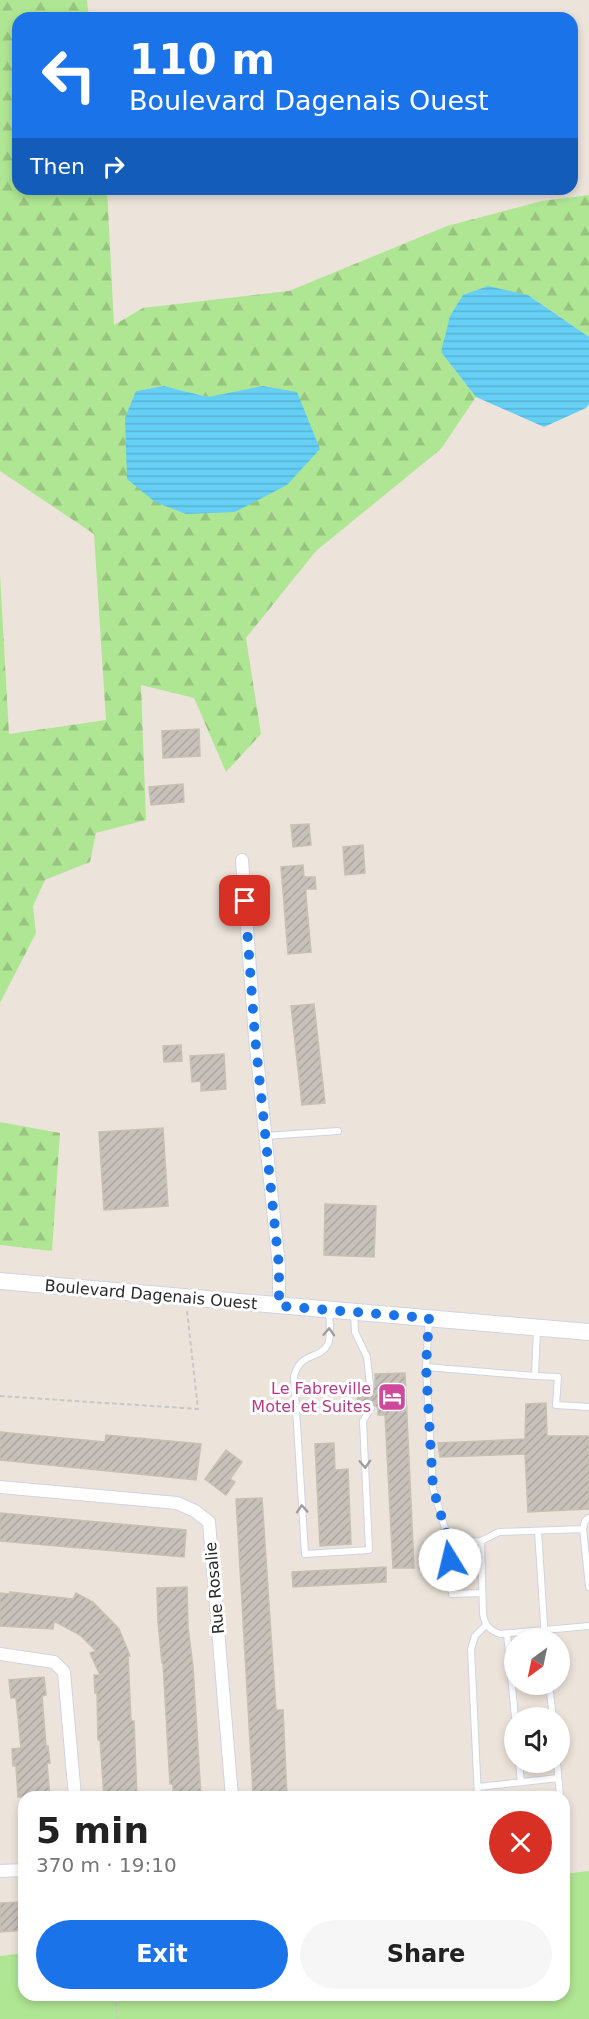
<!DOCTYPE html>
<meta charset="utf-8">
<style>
body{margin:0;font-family:"DejaVu Sans",sans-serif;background:#f6f6f6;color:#222;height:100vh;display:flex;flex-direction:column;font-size:22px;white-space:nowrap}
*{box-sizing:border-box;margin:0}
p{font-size:20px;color:#767676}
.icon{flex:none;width:33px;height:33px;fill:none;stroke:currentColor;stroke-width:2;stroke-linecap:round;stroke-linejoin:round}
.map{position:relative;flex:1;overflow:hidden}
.drawer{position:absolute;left:18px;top:1791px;width:552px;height:210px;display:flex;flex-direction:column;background:#fff;border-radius:18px;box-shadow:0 3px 9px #0003}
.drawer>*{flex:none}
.hud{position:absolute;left:12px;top:12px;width:566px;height:183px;border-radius:18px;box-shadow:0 3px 9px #0003;background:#1a73e8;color:#fff;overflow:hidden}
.needle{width:39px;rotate:213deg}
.tools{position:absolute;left:504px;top:1629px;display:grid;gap:12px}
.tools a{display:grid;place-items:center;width:66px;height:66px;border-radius:50%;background:#fff;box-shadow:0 3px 9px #0003;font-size:30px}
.pin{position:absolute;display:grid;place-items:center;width:51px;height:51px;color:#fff;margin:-26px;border-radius:12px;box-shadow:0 3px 9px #0006}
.me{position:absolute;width:66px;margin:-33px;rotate:351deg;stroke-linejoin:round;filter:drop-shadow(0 0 4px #0008)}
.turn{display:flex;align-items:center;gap:21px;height:126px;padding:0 18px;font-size:27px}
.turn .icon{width:78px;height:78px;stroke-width:2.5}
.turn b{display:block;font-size:42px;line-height:51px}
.then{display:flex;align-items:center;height:57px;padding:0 18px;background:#0003;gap:12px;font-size:22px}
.round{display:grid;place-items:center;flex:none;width:63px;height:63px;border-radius:32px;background:#f6f6f6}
.headline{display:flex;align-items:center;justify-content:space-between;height:102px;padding:0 18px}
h1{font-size:36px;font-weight:800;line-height:45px}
.button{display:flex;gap:12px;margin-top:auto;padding:12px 18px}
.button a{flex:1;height:69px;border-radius:36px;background:#1a73e8;color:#fff;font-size:24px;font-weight:800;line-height:69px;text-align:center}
.button a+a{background:#f6f6f6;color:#222}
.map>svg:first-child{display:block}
.forest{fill:url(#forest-firs);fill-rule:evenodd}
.park{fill:#afe693}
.water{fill:url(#water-rules)}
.building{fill:url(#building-hatch);stroke:#c7c0b3;stroke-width:1.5}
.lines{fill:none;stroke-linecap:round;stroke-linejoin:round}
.service-casing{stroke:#cfd3e3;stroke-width:8}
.minor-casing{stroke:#cfd3e3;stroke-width:14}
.secondary-casing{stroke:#cfd3e3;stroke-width:18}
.path{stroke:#c7c7c7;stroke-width:2;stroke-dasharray:4.5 3;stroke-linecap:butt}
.service{stroke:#fff;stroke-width:6}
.minor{stroke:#fff;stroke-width:12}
.secondary{stroke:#fff;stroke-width:16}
.oneway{stroke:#9f9f9f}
.route{stroke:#1a73e8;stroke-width:10;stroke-dasharray:0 18}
.labels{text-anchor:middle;stroke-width:6;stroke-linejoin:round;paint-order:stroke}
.street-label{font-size:16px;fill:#292929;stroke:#fff}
.hotel-label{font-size:16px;fill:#b23c85;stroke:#fff;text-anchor:end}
</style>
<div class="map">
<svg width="589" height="2019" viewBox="0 0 589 2019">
<defs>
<pattern id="forest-firs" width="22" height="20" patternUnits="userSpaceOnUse" patternTransform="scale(1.5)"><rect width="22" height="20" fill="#afe693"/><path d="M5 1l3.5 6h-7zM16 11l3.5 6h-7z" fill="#97c57f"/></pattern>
<pattern id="water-rules" width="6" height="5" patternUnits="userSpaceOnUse" patternTransform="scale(1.5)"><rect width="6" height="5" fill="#66cff5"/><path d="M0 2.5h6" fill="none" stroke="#58b2d2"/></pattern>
<pattern id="building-hatch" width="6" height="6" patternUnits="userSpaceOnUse" patternTransform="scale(1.5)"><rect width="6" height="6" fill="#c7c1ba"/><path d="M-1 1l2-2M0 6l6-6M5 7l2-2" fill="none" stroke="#aba6a0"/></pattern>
</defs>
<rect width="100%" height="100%" fill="#ece4da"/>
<!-- forest -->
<path class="forest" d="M0,0H87L89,18H18V189H107L114,325L143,308L289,291L447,226L542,201L589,195V337L528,295L441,352L476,397L441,449L316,551L246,638L261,734L226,772L194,698L141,685L146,820L96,833L90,862L45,880L33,906L36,933L0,1003V574L9,734L106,720L94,534L0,471ZM164,386L208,397L136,391Z
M0,1122L60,1133L52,1251L0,1245Z"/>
<!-- park -->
<path class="park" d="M589,1871V2019H0V1956L24,1953V1995H564V1874Z"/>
<!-- water -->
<path class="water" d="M488,286L528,295L589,337V404L586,408L544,427L476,397L441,352L450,316L463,295Z
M164,386L208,397L263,386L297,392L320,449L287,485L235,512L186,514L155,502L127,479L125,418L136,391Z"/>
<!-- building -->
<path class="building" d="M199,729L200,756L163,758L162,731Z
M183,784L184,802L151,805L149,787Z
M309,824L311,845L293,847L291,825Z
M363,845L365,873L345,875L343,847Z
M303,865L304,877H315L316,889H306V896L311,952L288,954L281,867Z
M314,1004L325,1103L302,1105L291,1006Z
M181,1045L182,1061L164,1062L163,1046Z
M224,1054L226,1089L201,1091V1081L192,1082L190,1056Z
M163,1128L168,1206L104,1210L99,1132Z
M325,1204L376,1206L374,1257L324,1255Z
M405,1373L414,1568H393L385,1415H378V1408L372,1403L368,1404L365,1408L358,1409L357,1385H365L366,1389L371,1390L375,1387V1374Z
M546,1403L547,1436H589V1509L528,1512L525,1454L440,1457L438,1443L525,1439L526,1404Z
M0,1432L105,1442L106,1435L201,1444L196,1480L0,1460Z
M334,1443L335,1470L348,1469L351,1544L320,1546L315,1444Z
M226,1450L242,1462L230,1479L235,1482L226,1495L205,1479Z
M262,1498L276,1710H283L287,1797H267V1793H253L236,1499Z
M0,1513L186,1530L184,1557L0,1541Z
M386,1567V1582L293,1587L292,1572Z
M187,1587L188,1627L193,1667L201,1797H173V1784H170L163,1663H162L158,1622L157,1588Z
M10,1592L73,1599L76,1593L93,1602L119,1629L130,1656H128L131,1721H134L137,1797H104L100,1740H98L97,1693H95L94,1675H100L90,1653L96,1651L80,1635L54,1621L53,1629L0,1626V1593L10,1594Z
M44,1677L46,1695L42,1696L46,1746H48L50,1763H47L50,1797H18L16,1766H13L12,1749L21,1748L16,1698H11L9,1680Z
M24,1902V1930L0,1932V1903Z"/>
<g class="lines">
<!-- service casing -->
<g class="service-casing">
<path id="service" d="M265,1136L338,1131
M329,1310C329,1320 332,1334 328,1344C320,1360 301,1351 294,1376L305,1554L369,1550L363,1421L371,1408
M354,1312L355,1332L367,1357L370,1385
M429,1319L426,1367L433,1488L449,1542L452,1594L482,1593
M426,1367L535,1376L537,1328
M535,1376L558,1377L556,1405L589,1407
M583,1529L585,1521L589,1518
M538,1531L545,1640
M481,1541L483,1614C485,1625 489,1630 500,1634L589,1626
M449,1542L481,1541L499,1532L583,1529L589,1587
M507,1633L515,1718
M549,1684L553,1718
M519,1762L521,1782
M557,1762L560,1797
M478,1787L558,1778
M478,1797L471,1649L475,1636L486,1625"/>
</g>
<!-- minor casing -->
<g class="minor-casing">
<path id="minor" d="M242,860L255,1037L279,1266V1306
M0,1487L177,1503L195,1511L209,1522L232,1797
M0,1654L54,1662L64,1672L75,1797
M0,1871L24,1870"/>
</g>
<!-- secondary casing -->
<g class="secondary-casing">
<path id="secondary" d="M0,1281L589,1332"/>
</g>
<!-- path -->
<path class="path" d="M0,1396L198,1409L187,1311
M115,1995L117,2019"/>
<!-- service -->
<use href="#service" class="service"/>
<!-- minor -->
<use href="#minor" class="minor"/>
<!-- secondary -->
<use href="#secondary" class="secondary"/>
</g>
<!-- one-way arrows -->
<defs><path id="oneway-chevron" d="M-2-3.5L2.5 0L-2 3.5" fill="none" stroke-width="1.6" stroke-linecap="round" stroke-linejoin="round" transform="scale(1.5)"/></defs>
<g class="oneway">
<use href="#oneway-chevron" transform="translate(329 1332) rotate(-87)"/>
<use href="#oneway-chevron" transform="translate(365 1464) rotate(87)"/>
<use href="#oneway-chevron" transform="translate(302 1509) rotate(-94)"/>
</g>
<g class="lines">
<!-- route -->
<path class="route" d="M245,901L255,1037L279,1266V1306L429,1318L426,1366L433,1488L449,1542L450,1560"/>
</g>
<!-- icons -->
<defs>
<g id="hotel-square" transform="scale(1.5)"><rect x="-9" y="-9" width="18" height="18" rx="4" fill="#d1479c" stroke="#fff"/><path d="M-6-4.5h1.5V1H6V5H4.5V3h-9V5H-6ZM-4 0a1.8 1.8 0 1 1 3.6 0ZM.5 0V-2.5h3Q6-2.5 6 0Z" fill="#fff"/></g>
</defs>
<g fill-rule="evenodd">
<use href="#hotel-square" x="392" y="1397"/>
</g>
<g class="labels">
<!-- street labels -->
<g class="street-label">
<text transform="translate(151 1294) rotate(5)" y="6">Boulevard Dagenais Ouest</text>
<text transform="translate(214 1588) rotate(-95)" y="6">Rue Rosalie</text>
</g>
<!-- hotel labels -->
<g class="hotel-label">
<text x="371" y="1394">Le Fabreville<tspan x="371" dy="18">Motel et Suites</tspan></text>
</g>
</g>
</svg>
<div class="tools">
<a><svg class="needle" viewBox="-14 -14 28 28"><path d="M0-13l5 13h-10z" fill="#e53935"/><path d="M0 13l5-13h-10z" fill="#767676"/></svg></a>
<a><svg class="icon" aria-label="sound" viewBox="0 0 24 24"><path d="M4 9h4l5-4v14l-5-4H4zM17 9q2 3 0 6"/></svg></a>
</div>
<div class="pin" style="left:245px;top:901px;background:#d93025"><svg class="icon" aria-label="arrive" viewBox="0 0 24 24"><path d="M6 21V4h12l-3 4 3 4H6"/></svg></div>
<svg class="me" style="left:450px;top:1560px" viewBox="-20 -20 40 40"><circle r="19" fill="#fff"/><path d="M0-13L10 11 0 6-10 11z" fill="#1a73e8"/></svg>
<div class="hud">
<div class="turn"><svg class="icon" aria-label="left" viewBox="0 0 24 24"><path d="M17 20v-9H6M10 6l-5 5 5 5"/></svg><div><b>110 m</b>Boulevard Dagenais Ouest</div></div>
<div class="then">Then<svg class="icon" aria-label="right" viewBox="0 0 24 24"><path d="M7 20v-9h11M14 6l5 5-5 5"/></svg></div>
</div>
<section class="drawer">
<div class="headline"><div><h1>5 min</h1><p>370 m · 19:10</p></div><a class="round" style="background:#d93025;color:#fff"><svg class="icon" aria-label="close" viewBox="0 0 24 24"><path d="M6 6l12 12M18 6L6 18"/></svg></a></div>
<div class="button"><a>Exit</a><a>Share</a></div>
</section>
</div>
